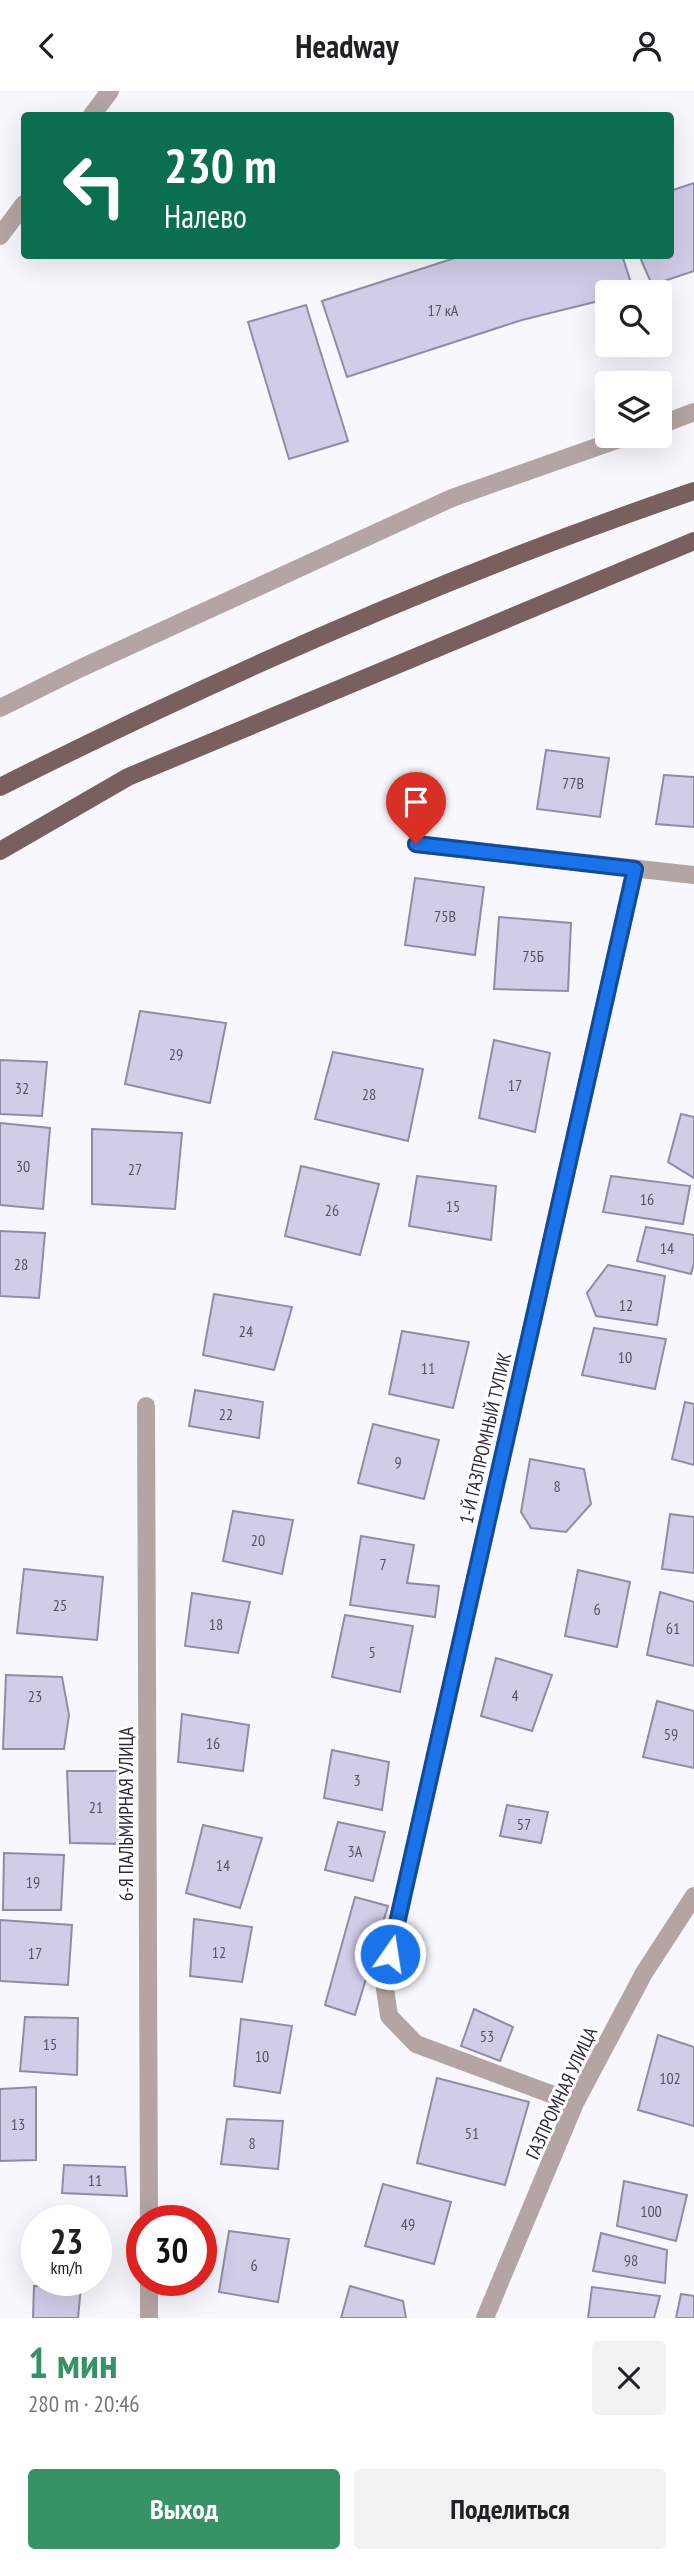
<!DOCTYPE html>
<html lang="ru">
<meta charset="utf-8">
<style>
body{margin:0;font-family:"PT Sans Narrow",sans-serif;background:#f2f2f2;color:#202124;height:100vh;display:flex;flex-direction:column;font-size:26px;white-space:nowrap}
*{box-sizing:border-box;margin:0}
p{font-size:23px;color:#757577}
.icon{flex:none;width:38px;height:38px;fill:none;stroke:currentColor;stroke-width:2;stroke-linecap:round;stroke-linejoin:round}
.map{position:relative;height:2227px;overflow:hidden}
.sheet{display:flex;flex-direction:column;background:#fff;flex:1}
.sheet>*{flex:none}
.hud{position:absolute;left:21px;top:21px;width:653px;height:147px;border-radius:7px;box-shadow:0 7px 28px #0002;background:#0b6e4f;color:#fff;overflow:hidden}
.buttons{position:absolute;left:595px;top:189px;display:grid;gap:14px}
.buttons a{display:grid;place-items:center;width:77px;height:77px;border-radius:7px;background:#fff;box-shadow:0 7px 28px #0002;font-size:35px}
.speed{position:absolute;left:21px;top:2114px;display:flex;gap:14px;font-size:35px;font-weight:700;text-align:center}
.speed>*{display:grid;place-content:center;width:91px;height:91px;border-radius:50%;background:#fff;box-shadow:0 7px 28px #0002;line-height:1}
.speed small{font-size:18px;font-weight:400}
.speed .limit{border:10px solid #d22;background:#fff;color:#111}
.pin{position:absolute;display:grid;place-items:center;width:60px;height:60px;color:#fff;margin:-72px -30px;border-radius:50% 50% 50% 0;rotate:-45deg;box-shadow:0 0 7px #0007}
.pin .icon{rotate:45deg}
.me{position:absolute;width:77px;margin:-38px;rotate:13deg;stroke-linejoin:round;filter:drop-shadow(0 0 5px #0008)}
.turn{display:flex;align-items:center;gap:24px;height:147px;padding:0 28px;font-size:32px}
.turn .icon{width:91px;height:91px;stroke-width:2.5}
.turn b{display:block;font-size:49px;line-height:60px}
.round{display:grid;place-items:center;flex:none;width:74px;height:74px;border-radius:7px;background:#f2f2f2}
.summary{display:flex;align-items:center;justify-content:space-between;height:119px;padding:0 28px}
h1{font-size:42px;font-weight:700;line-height:52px;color:#389268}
.cta{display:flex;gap:14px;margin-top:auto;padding:14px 28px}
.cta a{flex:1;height:80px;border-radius:7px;background:#389268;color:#fff;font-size:28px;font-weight:700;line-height:80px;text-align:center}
.cta a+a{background:#f2f2f2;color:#202124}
header{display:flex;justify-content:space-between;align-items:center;height:91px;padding:0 28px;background:#fff;font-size:32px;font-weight:700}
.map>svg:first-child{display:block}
.building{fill:#d1cde9;stroke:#908ca6;stroke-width:2}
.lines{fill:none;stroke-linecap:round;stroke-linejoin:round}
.street{stroke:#b4a5a4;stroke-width:18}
.primary{stroke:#79605f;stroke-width:18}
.route-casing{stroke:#114b97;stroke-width:18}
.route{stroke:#1a73e8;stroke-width:12}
.labels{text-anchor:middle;stroke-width:6;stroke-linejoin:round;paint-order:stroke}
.number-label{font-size:16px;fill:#555362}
.street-label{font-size:19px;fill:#2c2a35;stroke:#fff}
</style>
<header><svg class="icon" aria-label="back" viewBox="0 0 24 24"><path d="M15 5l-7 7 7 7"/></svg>Headway<svg class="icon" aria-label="person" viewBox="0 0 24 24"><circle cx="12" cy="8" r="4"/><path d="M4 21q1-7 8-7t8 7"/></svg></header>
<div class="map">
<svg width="694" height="2227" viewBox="0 0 694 2227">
<rect width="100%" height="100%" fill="#f8f7fd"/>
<!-- building -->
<path class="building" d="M694,92V180L652,194L639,164H670V100Z
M464,164H622L634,201H607V208L522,229L347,286L322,210Z
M306,214L348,350L289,368L248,231Z
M546,659L609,667L600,726L537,718Z
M664,684L694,686V736L656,733Z
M415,787L484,796L475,864L405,854Z
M499,826L571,832L568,900L494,898Z
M140,920L226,932L210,1012L125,993Z
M494,949L550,962L535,1041L479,1027Z
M333,961L423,978L408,1050L315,1028Z
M0,969L47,971L42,1025L0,1023Z
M681,1023L694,1026V1087L668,1071Z
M0,1032L50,1037L43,1118L0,1114Z
M92,1038L182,1042L175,1118L92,1113Z
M301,1075L379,1093L360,1164L285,1145Z
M417,1085L496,1095L491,1149L409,1135Z
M611,1085L690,1095L683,1133L603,1121Z
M646,1136L694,1144V1172L691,1183L637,1170Z
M0,1140L45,1142L39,1207L0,1205Z
M608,1174L665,1185L657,1234L596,1225L587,1202Z
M214,1203L292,1216L274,1279L203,1264Z
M594,1237L666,1248L655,1298L582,1284Z
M402,1240L469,1251L453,1317L389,1303Z
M195,1299L263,1311L259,1347L189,1335Z
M685,1311L694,1313V1374L672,1368Z
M373,1333L439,1349L424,1408L358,1392Z
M530,1368L584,1378L591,1413L566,1441L531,1437L521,1421Z
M233,1420L293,1429L282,1483L223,1470Z
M670,1423L694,1426V1482L662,1478Z
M361,1445L414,1454L407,1492L439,1495L435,1526L350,1514Z
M24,1478L103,1486L97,1549L17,1542Z
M578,1479L630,1491L617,1556L565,1545Z
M660,1501L694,1511V1575L647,1564Z
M192,1502L250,1511L238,1562L185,1555Z
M345,1524L413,1535L400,1601L332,1586Z
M496,1567L552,1584L532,1640L481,1625Z
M6,1584L62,1586L69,1624L64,1658H3Z
M657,1610L694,1620V1677L643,1666Z
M182,1623L249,1634L243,1680L178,1671Z
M332,1659L389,1671L382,1719L324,1707Z
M67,1680H122L125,1753L70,1752Z
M507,1714L548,1721L541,1752L500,1745Z
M338,1731L385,1741L373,1790L325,1779Z
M203,1734L262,1747L240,1817L186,1802Z
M4,1762L64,1764L61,1819H3Z
M355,1806L388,1815L355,1924L325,1914Z
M194,1828L252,1836L242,1891L190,1885Z
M0,1829L72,1834L68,1894L0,1890Z
M474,1918L513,1936L500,1970L461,1955Z
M25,1926L78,1927L77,1984L20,1980Z
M241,1928L292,1935L280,2002L234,1995Z
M658,1944L694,1956V2035L638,2019Z
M437,1987L529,2011L505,2094L417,2072Z
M36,1996V2069L0,2070V1998Z
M227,2028L283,2030L278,2078L221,2073Z
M64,2074L125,2076L127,2105L62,2102Z
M624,2090L687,2104L676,2150L617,2135Z
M383,2093L451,2111L434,2173L365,2155Z
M229,2140L289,2148L278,2211L219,2201Z
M601,2142L667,2159L665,2192L593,2180Z
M34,2195H81L78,2227H33Z
M350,2195L403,2210L406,2227H341Z
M592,2196L660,2205L654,2227H588Z
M681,2203L694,2205V2227H676Z"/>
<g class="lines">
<!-- street -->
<path class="street" d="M92,24L110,0
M0,145L24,113
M660,334L694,321
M0,617L81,577L452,407L628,345
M416,753L694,784
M146,1315L149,2130
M575,2012L416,1953L389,1925L384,1891L635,778
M149,2189V2227
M485,2227L575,2012L644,1882L694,1805"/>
<!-- primary -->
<path class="primary" d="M0,696C225,583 456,481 694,400
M0,760L128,686L694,450"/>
</g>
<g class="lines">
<!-- route casing -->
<g class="route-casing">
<path id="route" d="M390,1863L635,778L416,753"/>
</g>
<!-- route -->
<use href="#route" class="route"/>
</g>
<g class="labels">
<!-- number labels -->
<g class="number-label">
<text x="443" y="225">17 кА</text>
<text x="573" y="698">77В</text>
<text x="445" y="831">75В</text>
<text x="533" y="871">75Б</text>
<text x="176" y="969">29</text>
<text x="515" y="1000">17</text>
<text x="22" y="1003">32</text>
<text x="369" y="1009">28</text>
<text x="23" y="1081">30</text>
<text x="135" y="1084">27</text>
<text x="647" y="1114">16</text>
<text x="453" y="1121">15</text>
<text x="332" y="1125">26</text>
<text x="667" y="1163">14</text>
<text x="21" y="1179">28</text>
<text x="626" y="1220">12</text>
<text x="246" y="1246">24</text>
<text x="625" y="1272">10</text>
<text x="428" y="1283">11</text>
<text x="226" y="1329">22</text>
<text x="398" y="1377">9</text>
<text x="557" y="1401">8</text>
<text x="258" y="1455">20</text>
<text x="383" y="1479">7</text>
<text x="60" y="1520">25</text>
<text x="597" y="1524">6</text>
<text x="216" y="1539">18</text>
<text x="673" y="1543">61</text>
<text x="372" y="1567">5</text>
<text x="515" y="1610">4</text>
<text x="35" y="1611">23</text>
<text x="671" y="1649">59</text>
<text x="213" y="1658">16</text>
<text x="357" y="1695">3</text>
<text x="96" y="1722">21</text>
<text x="524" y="1739">57</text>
<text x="355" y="1766">3А</text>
<text x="223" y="1780">14</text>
<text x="33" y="1797">19</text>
<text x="219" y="1867">12</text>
<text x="35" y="1868">17</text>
<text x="487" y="1951">53</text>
<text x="50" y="1959">15</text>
<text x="262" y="1971">10</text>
<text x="670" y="1993">102</text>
<text x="18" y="2039">13</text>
<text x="472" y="2048">51</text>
<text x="252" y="2058">8</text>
<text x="95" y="2095">11</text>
<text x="651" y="2126">100</text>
<text x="408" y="2139">49</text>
<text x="631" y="2175">98</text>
<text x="254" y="2180">6</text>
</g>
<!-- street labels -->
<g class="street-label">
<text transform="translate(485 1347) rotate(-77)" y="7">1-Й ГАЗПРОМНЫЙ ТУПИК</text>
<text transform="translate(126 1723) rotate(-90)" y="7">6-Я ПАЛЬМИРНАЯ УЛИЦА</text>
<text transform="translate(561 2002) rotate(-65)" y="7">ГАЗПРОМНАЯ УЛИЦА</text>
</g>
</g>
</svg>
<div class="buttons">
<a><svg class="icon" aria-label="search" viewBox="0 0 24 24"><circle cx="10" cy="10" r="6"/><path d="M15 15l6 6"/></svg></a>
<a><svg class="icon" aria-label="layers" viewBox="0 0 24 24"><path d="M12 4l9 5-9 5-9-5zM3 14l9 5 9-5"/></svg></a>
</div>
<div class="speed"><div>23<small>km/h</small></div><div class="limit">30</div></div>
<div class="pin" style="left:416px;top:753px;background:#d93025"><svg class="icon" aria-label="arrive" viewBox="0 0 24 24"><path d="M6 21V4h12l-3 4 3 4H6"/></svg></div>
<svg class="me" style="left:390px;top:1863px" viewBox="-20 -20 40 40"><circle r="17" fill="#1a73e8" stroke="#fff" stroke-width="3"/><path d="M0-11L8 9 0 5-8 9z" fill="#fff"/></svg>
<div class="hud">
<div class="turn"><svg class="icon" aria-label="left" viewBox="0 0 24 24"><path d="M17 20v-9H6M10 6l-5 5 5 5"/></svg><div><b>230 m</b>Налево</div></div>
</div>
</div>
<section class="sheet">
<div class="summary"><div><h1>1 мин</h1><p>280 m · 20:46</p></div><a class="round"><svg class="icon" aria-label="close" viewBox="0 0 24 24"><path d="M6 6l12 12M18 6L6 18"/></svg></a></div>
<div class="cta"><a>Выход</a><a>Поделиться</a></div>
</section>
